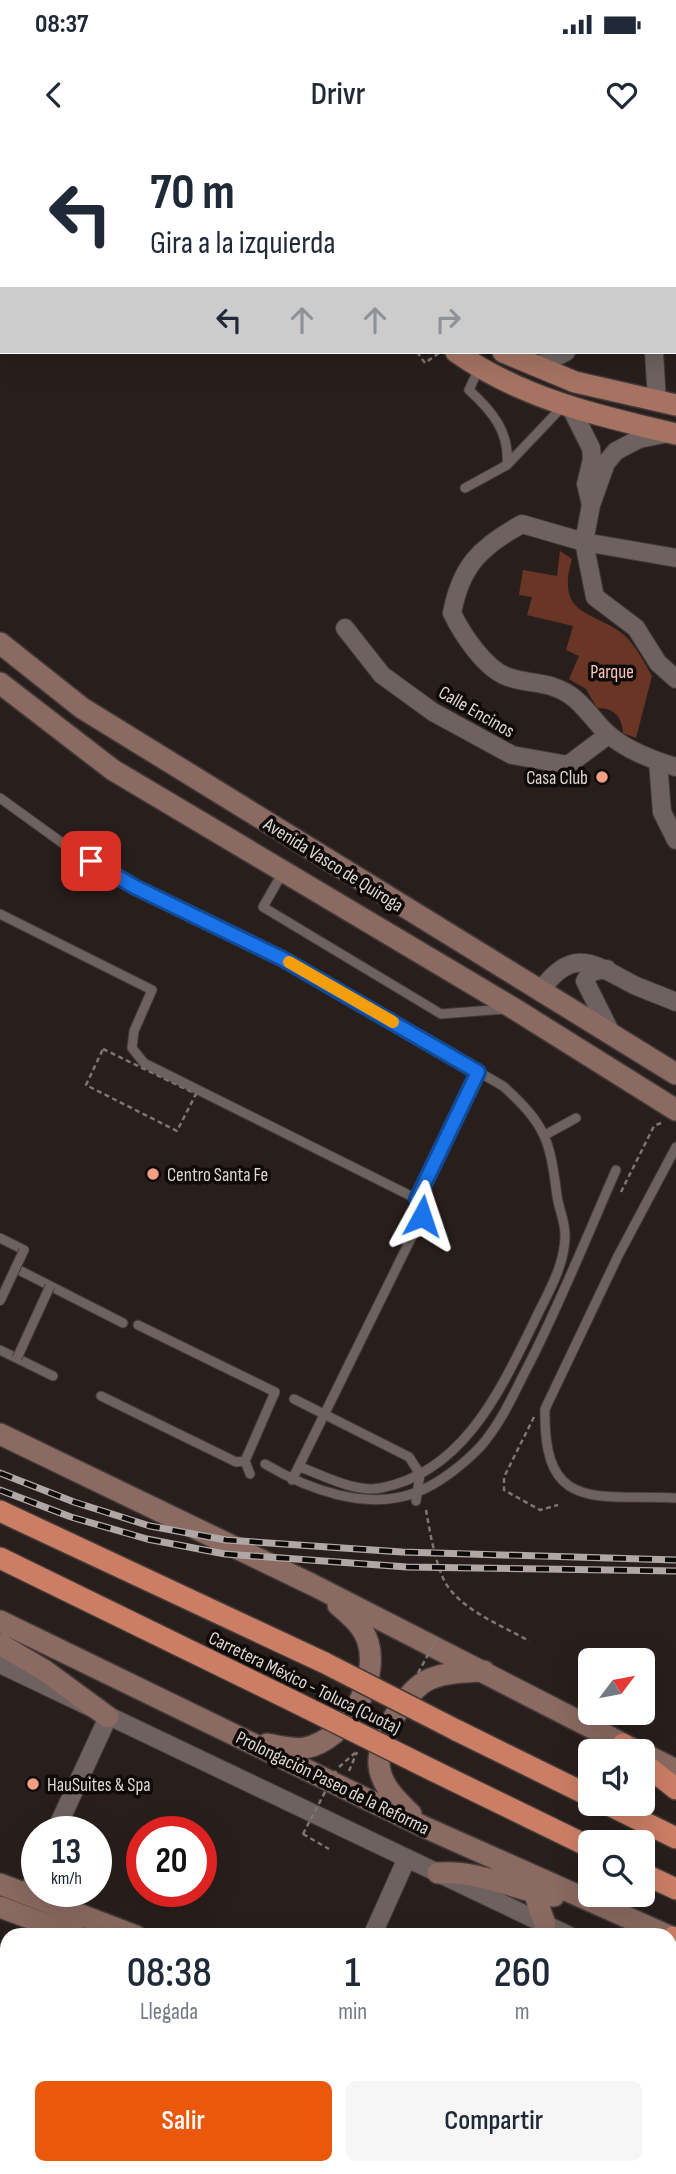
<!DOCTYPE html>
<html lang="es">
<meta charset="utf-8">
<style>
body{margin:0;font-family:"Sofia Sans Condensed",sans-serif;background:#f6f6f7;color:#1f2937;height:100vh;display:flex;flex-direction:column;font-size:26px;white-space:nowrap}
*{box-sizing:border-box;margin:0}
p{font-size:23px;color:#747a83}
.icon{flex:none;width:38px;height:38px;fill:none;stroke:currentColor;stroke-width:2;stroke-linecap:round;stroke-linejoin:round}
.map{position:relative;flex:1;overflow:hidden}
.details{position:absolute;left:0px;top:1788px;width:677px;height:247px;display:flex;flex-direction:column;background:#fff;border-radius:21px 21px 0 0;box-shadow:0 7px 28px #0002}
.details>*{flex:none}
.top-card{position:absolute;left:0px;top:0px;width:677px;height:214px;box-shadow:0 7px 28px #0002;background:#fff;color:#1f2937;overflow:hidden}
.needle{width:46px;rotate:58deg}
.fabs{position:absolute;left:578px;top:1508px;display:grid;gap:14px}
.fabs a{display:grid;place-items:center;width:77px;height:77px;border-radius:10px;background:#fff;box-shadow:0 7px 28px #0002;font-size:35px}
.speed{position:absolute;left:21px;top:1676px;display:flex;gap:14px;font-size:35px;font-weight:700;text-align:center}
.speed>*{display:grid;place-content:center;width:91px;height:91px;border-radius:50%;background:#fff;box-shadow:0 7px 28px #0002;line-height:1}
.speed small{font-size:18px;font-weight:400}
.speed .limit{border:10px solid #d22;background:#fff;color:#111}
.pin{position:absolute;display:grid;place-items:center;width:60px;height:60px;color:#fff;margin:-30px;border-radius:14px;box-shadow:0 4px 10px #0006}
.me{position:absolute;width:77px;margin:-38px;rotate:5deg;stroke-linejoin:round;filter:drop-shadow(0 0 5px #0008)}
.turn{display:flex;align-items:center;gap:24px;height:147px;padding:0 35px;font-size:32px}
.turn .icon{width:91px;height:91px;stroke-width:2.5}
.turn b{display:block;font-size:49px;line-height:60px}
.lanes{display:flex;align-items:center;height:66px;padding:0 35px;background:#0003;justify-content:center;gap:35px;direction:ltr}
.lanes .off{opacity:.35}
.eta{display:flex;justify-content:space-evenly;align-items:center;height:119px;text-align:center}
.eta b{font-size:42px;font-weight:600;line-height:49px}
.action{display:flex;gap:14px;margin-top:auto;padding:14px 35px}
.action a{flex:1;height:80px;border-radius:10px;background:#ea580c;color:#fff;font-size:28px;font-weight:600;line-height:80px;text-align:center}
.action a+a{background:#f6f6f7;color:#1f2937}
.status{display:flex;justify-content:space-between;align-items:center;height:49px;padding:0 35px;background:#fff;direction:ltr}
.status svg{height:19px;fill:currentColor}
header{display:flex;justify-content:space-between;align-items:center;height:91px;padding:0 35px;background:#fff;font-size:32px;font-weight:600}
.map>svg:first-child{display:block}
.green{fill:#693626}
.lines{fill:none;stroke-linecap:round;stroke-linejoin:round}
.lane-casing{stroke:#423a38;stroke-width:11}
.street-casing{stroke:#423a38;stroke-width:20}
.secondary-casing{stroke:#423a38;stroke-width:24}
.primary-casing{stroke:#423a38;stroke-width:24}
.highway-casing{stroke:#423a38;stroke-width:24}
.path{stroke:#7e7673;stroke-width:2.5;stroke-dasharray:5 3.5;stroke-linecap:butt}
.lane{stroke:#6d625f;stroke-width:9}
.street{stroke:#6d625f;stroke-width:18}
.secondary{stroke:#8a6a61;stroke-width:21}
.primary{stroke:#a67363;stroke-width:21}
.highway{stroke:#cc7e65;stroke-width:21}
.rail-casing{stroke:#afa8a6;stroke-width:7}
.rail{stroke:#0e0a09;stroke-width:4.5;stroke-dasharray:13;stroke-linecap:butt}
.lane-bridge-casing{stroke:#423a38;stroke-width:11;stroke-linecap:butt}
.highway-bridge-casing{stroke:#423a38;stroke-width:24;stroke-linecap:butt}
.path-bridge{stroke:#7e7673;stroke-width:2.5;stroke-dasharray:5 3.5;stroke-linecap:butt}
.lane-bridge{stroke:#6d625f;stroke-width:9}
.highway-bridge{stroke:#cc7e65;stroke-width:21}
.route-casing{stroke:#114b97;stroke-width:18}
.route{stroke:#1a73e8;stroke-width:12}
.slow{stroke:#f59e0b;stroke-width:12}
.poi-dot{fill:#f39f84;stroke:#0e0a09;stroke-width:2.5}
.labels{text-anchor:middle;stroke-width:7;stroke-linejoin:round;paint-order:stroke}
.park-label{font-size:19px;fill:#fbc9b9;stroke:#0e0a09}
.street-label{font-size:19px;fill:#ddd6d4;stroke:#0e0a09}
.poi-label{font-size:19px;fill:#ddd6d4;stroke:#0e0a09;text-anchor:start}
</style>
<div class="status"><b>08:37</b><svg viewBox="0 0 49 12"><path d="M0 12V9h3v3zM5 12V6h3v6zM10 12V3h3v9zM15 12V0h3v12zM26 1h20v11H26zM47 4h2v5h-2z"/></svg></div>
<header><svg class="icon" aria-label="back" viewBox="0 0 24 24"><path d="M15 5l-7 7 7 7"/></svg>Drivr<svg class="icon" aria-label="heart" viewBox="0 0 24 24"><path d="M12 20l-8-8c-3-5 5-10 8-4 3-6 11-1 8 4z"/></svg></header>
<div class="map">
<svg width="676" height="2034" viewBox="0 0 676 2034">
<rect width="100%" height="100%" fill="#281f1c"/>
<!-- green -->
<path class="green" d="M560,411L572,419C555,477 593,470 624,495C636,506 644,522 652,536L636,598L623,593C622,576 614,568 597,568L586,549L569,539L579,516L566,510L573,486L527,475L532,457L519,455L523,430L557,436Z
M0,1936L7,1938V2028H240L251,2034H0Z
M433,2028H540L538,2034H435Z"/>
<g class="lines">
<!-- lane casing -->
<g class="lane-casing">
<path id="lane" d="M196,2L198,0
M479,228L469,250C492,271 510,292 507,325
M465,348L507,325L564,265
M0,658L72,710L135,747L283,819L503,946C546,985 550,1000 557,1056C559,1070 566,1083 565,1098C564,1128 546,1156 534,1182C501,1249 464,1332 381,1348C355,1353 325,1336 300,1327
M283,732L263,767L441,874L505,869
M0,774L152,850L134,891L132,908L144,923L417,1059L422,1076L292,1340
M545,995L576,978
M676,1007L618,1116L545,1269C543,1373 594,1354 676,1358
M417,1059L478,932
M0,1098L24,1110
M15,1128L123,1183
M0,1210L53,1236
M101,1256L236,1322L245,1321L275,1252L138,1185
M294,1259L409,1317L420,1334L416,1361
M245,1321L250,1334
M265,1324C307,1349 368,1372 417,1352C439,1344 465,1323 481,1306C501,1283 513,1255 527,1228C560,1164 587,1096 616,1030"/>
</g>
<!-- street casing -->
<g class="street-casing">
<path id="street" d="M676,59V58
M676,105V103
M654,212L657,261
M535,227L566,212
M570,266L591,308L592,319L586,344L591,365
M669,293L639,299L616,311L606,323L591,365L584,402L595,457L636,488L658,523L676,539
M676,418L584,402L522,384C480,407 461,426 452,473C462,494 485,529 508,537C531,545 547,540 570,555C586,566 594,582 608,594C625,609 654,621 676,627
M345,488L382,535L433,572L512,615L568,625L608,595
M658,622L662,672L676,700
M607,829L591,832L585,841L612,895
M540,852C572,805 594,824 634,845C648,851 662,856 676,862
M0,1524L570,1796
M55,1692L108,1577
M27,1754L37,1733
M372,1796L407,1718
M0,1952L7,1955
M0,1972L7,1975
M151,2028L163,2034
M197,2028L207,2034"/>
</g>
<!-- secondary casing -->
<g class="secondary-casing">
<path id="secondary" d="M0,503L82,568L676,934
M0,543L113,630L513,868L676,970
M0,1294L315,1446L637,1611
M0,1481L422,1686L669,1796
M0,1504L44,1530L108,1577
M267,1604C279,1606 294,1610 305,1608C346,1600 380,1541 368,1502C363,1486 351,1476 338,1465
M642,1613L676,1630
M411,1674C397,1660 381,1646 379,1625C377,1599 406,1549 430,1539C447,1532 466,1532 484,1531
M438,1733C480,1730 514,1750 554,1756
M530,1741L545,1784
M0,1744L136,1796
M0,1767L78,1796
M417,2028L418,2034
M554,2034L555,2028"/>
</g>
<!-- primary casing -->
<g class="primary-casing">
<path id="primary" d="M222,0L224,2
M260,0L262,2
M456,212C521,258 598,276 676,294
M503,212L575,242L676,265"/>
</g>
<!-- highway casing -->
<g class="highway-casing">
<path id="highway" d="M0,1371L325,1523
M0,1418L297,1563
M456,1590L590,1656
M623,1604L632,1612
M642,1622L676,1649
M432,1630L590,1707
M607,1664L676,1698
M642,1733L676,1749
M673,1797L676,1798
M670,1830H676"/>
</g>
<!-- path -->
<path class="path" d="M417,212L425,223L439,213
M103,909L196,954L177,991L86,945Z
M621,1052L654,986L661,983
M534,1277L504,1337V1350L540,1370L558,1365
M426,1370C430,1392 434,1417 443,1438C457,1469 502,1485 529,1501
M339,1627L355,1613
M349,1631L357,1612
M303,1694L329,1709
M477,2028L483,2034
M119,2034V2033"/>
<!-- lane -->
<use href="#lane" class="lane"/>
<!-- street -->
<use href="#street" class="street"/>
<!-- secondary -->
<use href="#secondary" class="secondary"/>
<!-- primary -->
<use href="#primary" class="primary"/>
<!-- highway -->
<use href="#highway" class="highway"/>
<!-- rail casing -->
<g class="rail-casing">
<path id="rail" d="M0,1333L74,1362L150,1386L226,1400L402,1412L676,1420
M0,1350L71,1377L147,1399L225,1414L407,1427L676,1431"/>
</g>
<!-- rail -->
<use href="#rail" class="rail"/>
<!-- lane-bridge casing -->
<g class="lane-bridge-casing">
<path id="lane-bridge" d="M0,1161L24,1110
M17,1218L50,1146"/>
</g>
<!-- highway-bridge casing -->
<g class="highway-bridge-casing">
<path id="highway-bridge" d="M325,1523L456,1590
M297,1563L432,1630"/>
</g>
<!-- path-bridge -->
<path class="path-bridge" d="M418,1533L437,1498
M303,1694L336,1631"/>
<!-- lane-bridge -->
<use href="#lane-bridge" class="lane-bridge"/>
<!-- highway-bridge -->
<use href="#highway-bridge" class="highway-bridge"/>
</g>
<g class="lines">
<!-- route casing -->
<g class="route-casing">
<path id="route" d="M91,721L135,747L283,819L478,932L417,1059L422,1076"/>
</g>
<!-- route -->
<use href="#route" class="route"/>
<!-- slow -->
<path class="slow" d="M289,822L393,882"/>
</g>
<!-- markers -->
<g class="poi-dot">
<circle cx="602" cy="637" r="7"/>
<circle cx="153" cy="1034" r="7"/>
<circle cx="33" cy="1644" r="7"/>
</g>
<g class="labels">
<!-- park labels -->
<g class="park-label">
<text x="612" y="538">Parque</text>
</g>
<!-- street labels -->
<g class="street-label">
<text transform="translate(477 571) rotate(30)" y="7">Calle Encinos</text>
<text transform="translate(334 724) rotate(32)" y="7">Avenida Vasco de Quiroga</text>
<text transform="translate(305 1542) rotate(26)" y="7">Carretera México - Toluca (Cuota)</text>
<text transform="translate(333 1642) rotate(26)" y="7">Prolongación Paseo de la Reforma</text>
</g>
<!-- poi labels -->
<g class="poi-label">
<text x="588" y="644" text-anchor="end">Casa Club</text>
<text x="167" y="1041">Centro Santa Fe</text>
<text x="47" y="1651">HauSuites &amp; Spa</text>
</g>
</g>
</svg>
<div class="fabs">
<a><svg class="needle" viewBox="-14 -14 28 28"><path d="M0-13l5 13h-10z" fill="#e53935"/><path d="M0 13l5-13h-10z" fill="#747a83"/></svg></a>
<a><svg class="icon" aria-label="sound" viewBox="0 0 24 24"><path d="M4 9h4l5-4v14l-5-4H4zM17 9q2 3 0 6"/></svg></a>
<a><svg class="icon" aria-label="search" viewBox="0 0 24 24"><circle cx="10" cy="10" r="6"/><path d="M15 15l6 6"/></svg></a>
</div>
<div class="speed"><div>13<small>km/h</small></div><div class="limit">20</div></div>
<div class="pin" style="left:91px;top:721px;background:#d93025"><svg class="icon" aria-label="arrive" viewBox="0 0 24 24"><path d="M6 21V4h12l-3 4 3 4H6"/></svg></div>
<svg class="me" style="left:422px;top:1076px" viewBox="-20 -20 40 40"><path d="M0-17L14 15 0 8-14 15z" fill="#1a73e8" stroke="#fff" stroke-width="4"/></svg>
<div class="top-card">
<div class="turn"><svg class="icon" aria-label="left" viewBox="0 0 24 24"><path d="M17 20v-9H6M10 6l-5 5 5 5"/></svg><div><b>70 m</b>Gira a la izquierda</div></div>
<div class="lanes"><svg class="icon" aria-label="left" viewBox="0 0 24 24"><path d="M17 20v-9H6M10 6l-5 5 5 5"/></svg><svg class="icon off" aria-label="ahead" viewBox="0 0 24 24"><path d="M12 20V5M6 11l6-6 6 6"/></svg><svg class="icon off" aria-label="ahead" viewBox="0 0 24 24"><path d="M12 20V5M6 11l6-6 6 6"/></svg><svg class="icon off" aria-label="right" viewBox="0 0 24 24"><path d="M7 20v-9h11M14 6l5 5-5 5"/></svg></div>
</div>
<section class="details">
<div class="eta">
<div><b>08:38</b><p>Llegada</p></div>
<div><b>1</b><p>min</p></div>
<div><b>260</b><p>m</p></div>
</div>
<div class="action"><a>Salir</a><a>Compartir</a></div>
</section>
</div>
